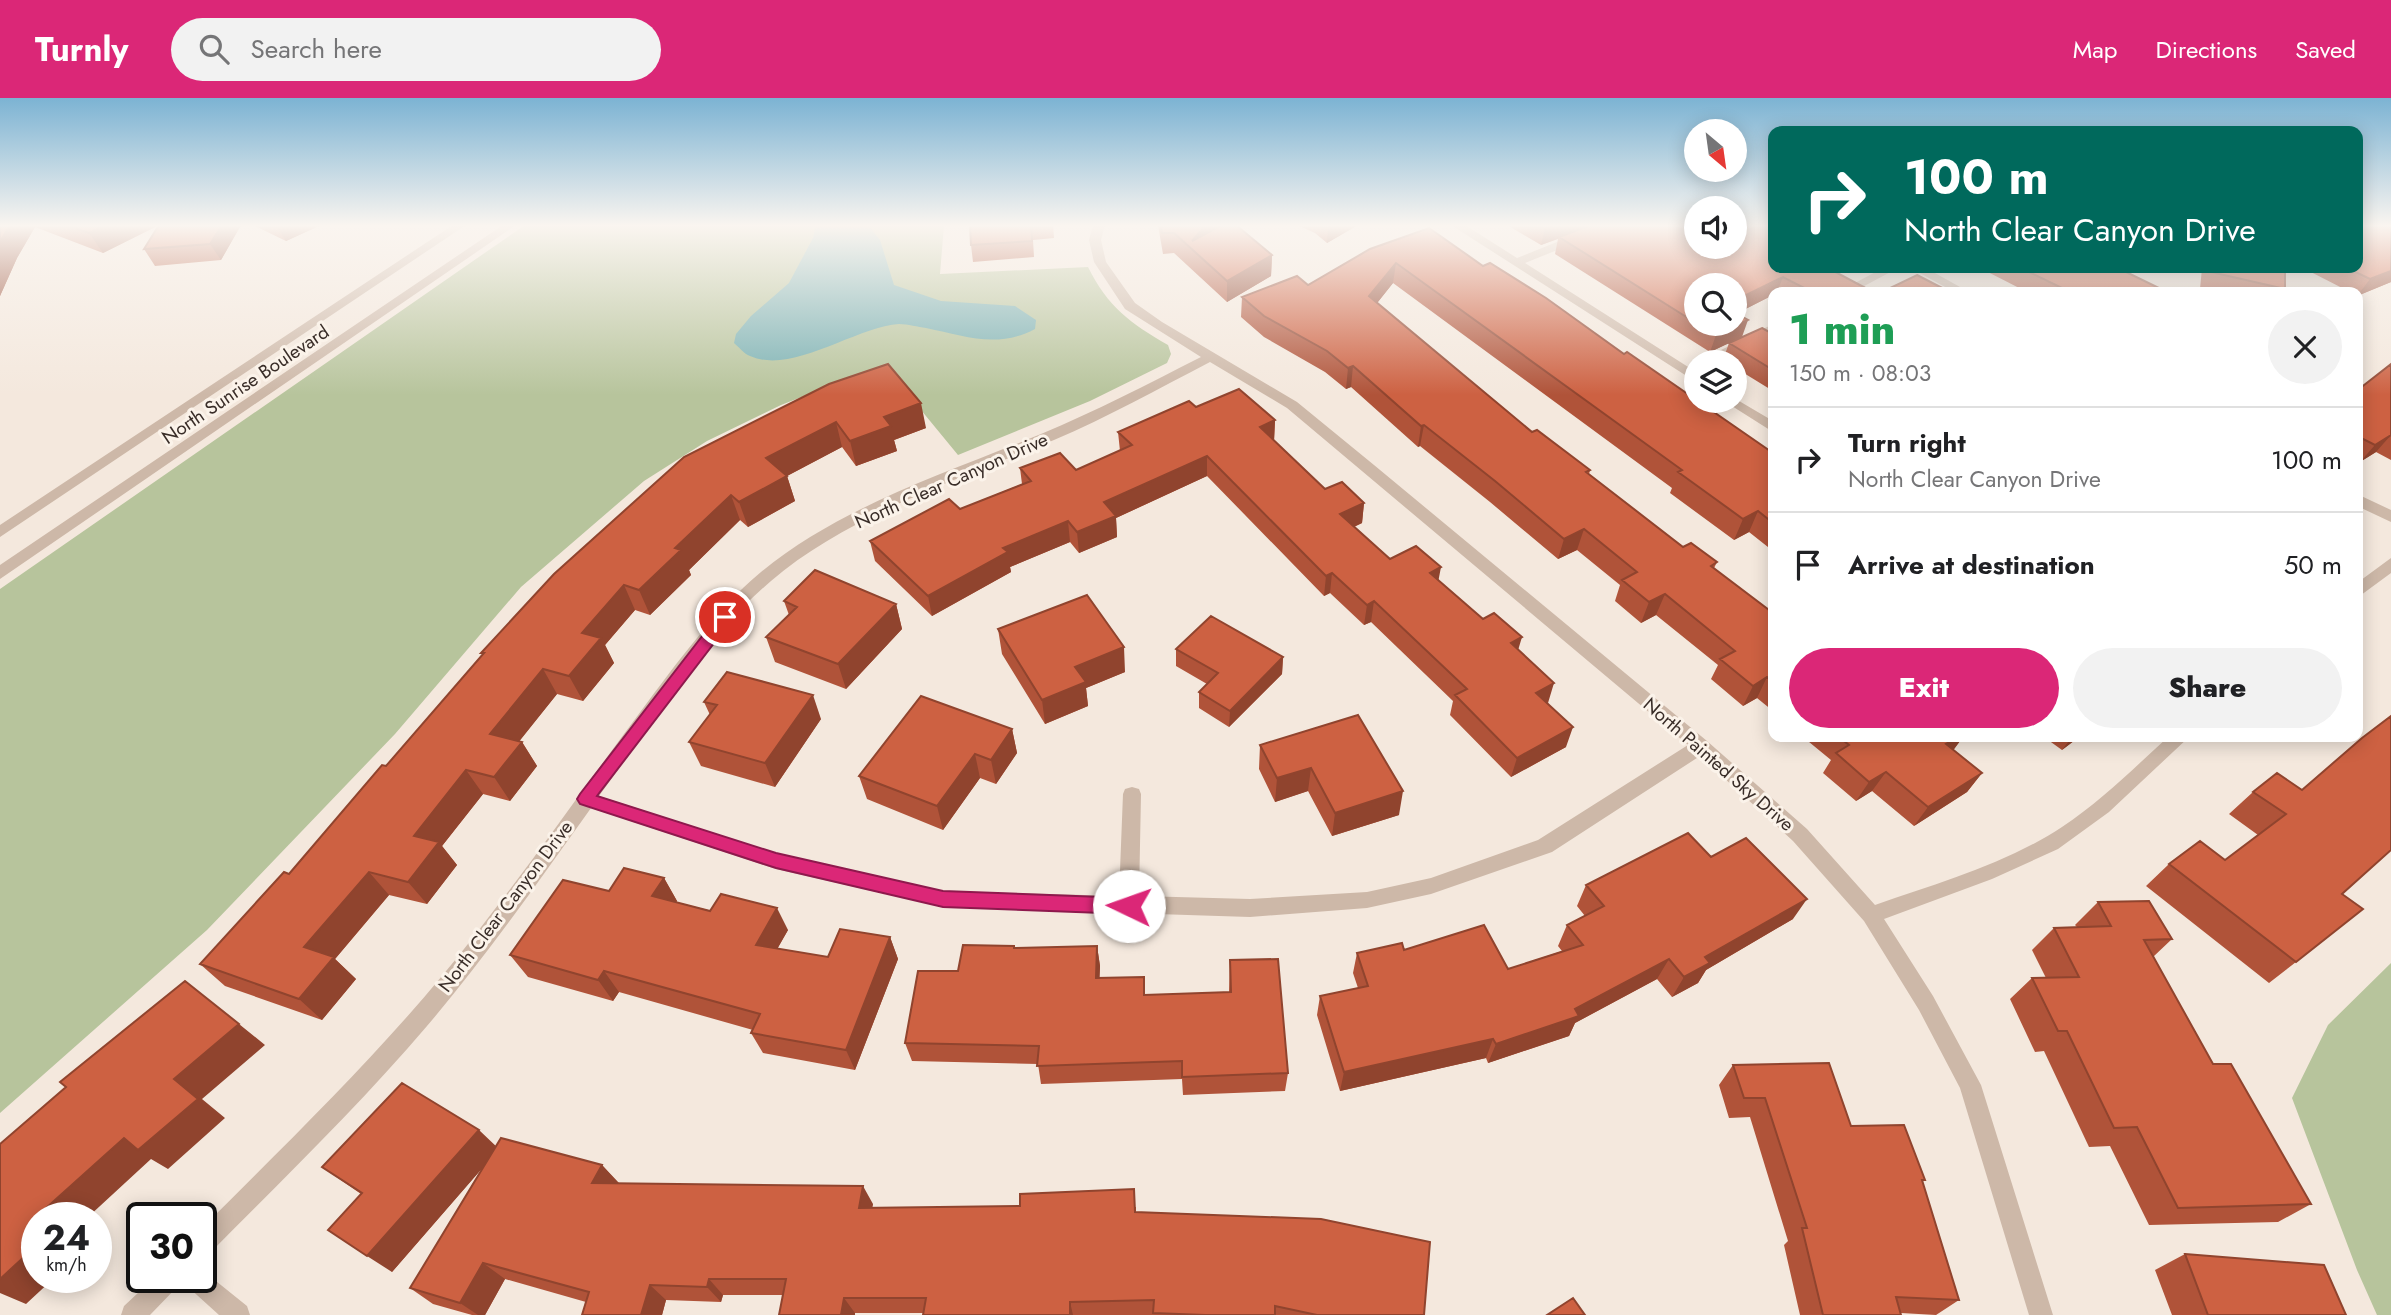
<!DOCTYPE html>
<meta charset="utf-8">
<style>
body{margin:0;font-family:Jost,sans-serif;background:#f2f2f2;color:#202124;height:100vh;display:flex;flex-direction:column;font-size:26px;white-space:nowrap}
*{box-sizing:border-box;margin:0}
p{font-size:23px;color:#757577}
.icon{flex:none;width:38px;height:38px;fill:none;stroke:currentColor;stroke-width:2;stroke-linecap:round;stroke-linejoin:round}
.map{position:relative;flex:1;overflow:hidden}
.sheet{position:absolute;left:1768px;top:189px;width:595px;height:455px;display:flex;flex-direction:column;background:#fff;border-radius:14px;box-shadow:0 4px 18px #0003}
.sheet>*{flex:none}
.hud{position:absolute;left:1768px;top:28px;width:595px;height:147px;border-radius:14px;box-shadow:0 4px 18px #0003;background:#00695c;color:#fff;overflow:hidden}
.needle{width:46px;rotate:151deg}
.tools{position:absolute;left:1684px;top:21px;display:grid;gap:14px}
.tools a{display:grid;place-items:center;width:63px;height:63px;border-radius:50%;background:#fff;box-shadow:0 4px 18px #0003;font-size:35px}
.speed{position:absolute;left:21px;top:1104px;display:flex;gap:14px;font-size:35px;font-weight:700;text-align:center}
.speed>*{display:grid;place-content:center;width:91px;height:91px;border-radius:50%;background:#fff;box-shadow:0 4px 18px #0003;line-height:1}
.speed small{font-size:18px;font-weight:400}
.speed .limit{border:4px solid #111;border-radius:10px;background:#fff;color:#111}
.pin{position:absolute;display:grid;place-items:center;width:60px;height:60px;color:#fff;margin:-30px;border:4px solid #fff;border-radius:50%;box-shadow:0 2px 7px #0007}
.me{position:absolute;width:77px;margin:-38px;rotate:273deg;stroke-linejoin:round;filter:drop-shadow(0 0 5px #0008)}
.turn{display:flex;align-items:center;gap:24px;height:147px;padding:0 21px;font-size:32px}
.turn .icon{width:91px;height:91px;stroke-width:2.5}
.turn b{display:block;font-size:49px;line-height:60px}
.round{display:grid;place-items:center;flex:none;width:74px;height:74px;border-radius:37px;background:#f2f2f2}
.head{display:flex;align-items:center;justify-content:space-between;height:119px;padding:0 21px}
h1{font-size:42px;font-weight:800;line-height:52px;color:#1e9e55}
.cta{display:flex;gap:14px;margin-top:auto;padding:14px 21px}
.cta a{flex:1;height:80px;border-radius:42px;background:#db2777;color:#fff;font-size:28px;font-weight:800;line-height:80px;text-align:center}
.cta a+a{background:#f2f2f2;color:#202124}
ul{padding:0;list-style:none}
li{display:flex;align-items:center;gap:21px;height:105px;padding:0 21px;border-top:2px solid #e0e0e0}
li div{flex:1}
li b{display:block;font-size:26px}
li em{font-style:normal}
header{display:flex;align-items:center;gap:42px;box-sizing:border-box;height:98px;padding:0 35px;background:#db2777;color:#fff}
header strong{font-size:33px}
nav{display:flex;gap:38px;margin-inline-start:auto;font-size:24px}
.search{width:490px;height:63px;background:#f2f2f2;display:flex;align-items:center;gap:18px;box-sizing:border-box;padding:0 24px;border-radius:38px;color:#757577;font-size:26px}
.map>svg:first-child{display:block}
.green{fill:#b7c49c}
.water{fill:#7ab1b3}
.lines{fill:none;stroke-linecap:round;stroke-linejoin:round}
.minor{fill:#cdb8a8;fill-rule:evenodd}
.tertiary{fill:#cdb8a8;fill-rule:evenodd}
.wall{fill:#b05339;fill-rule:evenodd}
.shaded-wall{fill:#90442e}
.building{fill:#cd6142;stroke:#90442e;stroke-width:2}
.route{fill:#db2777;stroke:#8e194d;stroke-width:2}
.labels{text-anchor:middle;stroke-width:6;stroke-linejoin:round;paint-order:stroke}
.street-label{font-size:19px;fill:#392d28;stroke:#fbf3ea}
</style>
<header>
<strong>Turnly</strong>
<div class="search"><svg class="icon" aria-label="search" viewBox="0 0 24 24"><circle cx="10" cy="10" r="6"/><path d="M15 15l6 6"/></svg>Search here</div>
<nav><a>Map</a><a>Directions</a><a>Saved</a></nav>
</header>
<div class="map">
<svg width="2391" height="1217" viewBox="0 0 2391 1217">
<rect width="100%" height="100%" fill="#f4e8dd"/>
<!-- green -->
<path class="green" d="M525,127H944L940,176L1088,169C1108,209 1130,225 1168,247L1171,256L1167,265L1090,303L958,357L884,267L781,307L707,343L644,383L521,489L395,636L207,832L0,1015V491Z
M2391,865V1217H2377L2357,1172L2292,1000L2328,927Z"/>
<!-- water -->
<path class="water" d="M816,127H868L880,142L894,187L941,203L1015,208L1036,222L1035,231C997,251 965,238 926,230C918,229 908,226 899,226C855,229 792,277 750,258C744,256 739,249 734,245L736,236L751,218L789,185L813,140Z"/>
<g class="lines">
<!-- minor -->
<path class="minor" d="M1093,127H1105L1101,142L1106,164L1135,205L1162,224L1297,304L1374,367L1707,643L1807,731L1875,807C1938,785 2006,766 2062,729C2101,703 2134,670 2168,639H2189L2109,714L2058,751L1992,781L1884,821L1933,898L1981,987L2053,1217H2029L1960,990L1919,912L1864,823L1793,743L1700,658L1552,754L1431,796L1367,810L1250,819L943,809L776,771L591,710C538,784 486,859 427,928C359,1008 283,1081 209,1156L201,1160V1131C296,1036 393,943 475,837C533,763 585,688 641,613C677,565 714,513 761,474C841,408 947,375 1041,336C1096,313 1148,286 1201,259L1125,211L1094,164L1089,142ZM1210,264L1287,310L1688,647L1538,742L1431,780L1367,794L1250,801L1139,798L1141,696L1139,691L1132,689L1125,691L1123,696L1119,798L943,793L776,755L599,698C652,625 702,542 771,483C846,418 962,380 1054,342C1108,319 1158,291 1210,264Z
M1451,127H1465L1517,160L1599,127H1614L1612,130L1525,165L1696,274V284Z
M1883,170H1898L1853,194H1838Z
M1911,170H1926L1969,194H1954Z
M1773,226V235L1714,264H1697Z
M1734,300L1773,323V334L1724,303H1734Z
M2357,396L2391,412V424L2357,408Z
M2391,460V475L2357,500V485Z
M201,1171L247,1208L250,1217H219L187,1188L183,1180H201Z
M154,1180H182L178,1188L150,1217H121L124,1208Z"/>
<!-- tertiary -->
<path class="tertiary" d="M453,127H466L0,439V427Z
M503,127H516L0,481V467Z"/>
</g>
<!-- wall -->
<path class="wall" d="M0,127H153L155,129L103,155L35,129L17,160L0,198Z
M241,127L221,162L155,168L144,151Z
M253,127H321L286,143Z
M970,127H1053L1054,140L1033,142L1034,159L973,164L971,147Z
M1158,127H1218V129L1272,157L1271,178L1227,204L1174,155L1163,156Z
M1297,127H1358L1327,145L1315,135Z
M1507,127H1696L1830,171L1873,194H1773V197L1737,215L1742,239L1710,254L1555,156L1558,141L1541,147ZM1696,187L1734,226H1696Z
M2391,127V184L2357,198V194H2350L2303,170H2357Z
M1370,151L1483,168L1624,256L1773,355V453L1749,434L1734,442L1670,395L1672,390L1393,185L1377,205L1532,334L1590,372L1589,376L1683,449L1717,464L1714,470L1773,515V613L1757,600L1743,608L1711,581L1718,567L1656,517L1641,525L1615,503L1620,487L1577,452L1558,461L1490,404L1420,348L1418,349L1351,289L1346,291L1325,274L1264,239L1241,219L1242,199L1308,187Z
M1980,170H2118L2167,194H2027Z
M2202,170H2285V191L2283,194H2214L2200,191Z
M1773,236V293L1734,269V264H1726L1723,262L1729,245Z
M2391,266V362L2376,354L2360,364L2357,363V291H2359Z
M829,286L926,330L894,342L897,353L856,368L842,349L787,378L795,403L748,429L740,422L689,472L691,477L650,517L635,512L605,547L614,565L583,603L557,596L519,643L522,644L537,668L510,703L483,696L442,748L457,767L427,806L389,797L335,861L356,881L322,922L225,888L200,866L289,776L386,668L483,556L481,555Z
M1196,309L1275,322L1274,343L1325,391L1364,405L1362,425L1354,429L1390,461L1438,482L1518,552L1548,605L1566,649L1511,679L1450,617L1453,603L1371,524L1364,527L1330,495L1324,498L1207,378L1116,420L1117,439L1079,455L1070,444L1010,469L1011,474L932,518L875,463L870,443L960,411L1022,386L1020,370L1076,372L1120,353L1118,334Z
M784,503L896,506L902,531L846,591L775,564L766,539L789,517Z
M998,531L1125,574L1086,590L1088,608L1045,626L1002,556Z
M1176,551L1283,559L1282,576L1229,629L1199,610V594L1207,586L1176,568Z
M704,604L821,621L775,689L701,668L689,644L710,617Z
M1358,617L1399,717L1332,738L1308,693L1275,704L1259,671L1260,647Z
M1012,631L1017,655L996,686L980,680L943,732L867,701L859,678Z
M1803,639H1963L1953,652L1982,675L1967,694L1914,728L1872,693L1856,703L1823,675L1831,662Z
M2044,639H2079L2062,652Z
M2302,692L2342,796L2296,864L2269,885L2146,788L2169,766L2225,762L2258,737L2229,716L2253,694Z
M1711,759L1793,821L1706,872L1698,885L1672,899L1657,881L1575,925L1569,938L1488,965L1486,960L1340,993L1317,917L1320,898L1358,890L1353,875L1357,855L1404,852L1508,871L1562,853L1558,848L1567,827L1585,818L1577,808L1586,787Z
M664,780L677,803L676,804L788,832L777,851L828,859L890,839L898,861L855,972L763,955L751,935L753,932L619,894L613,903L528,879L510,857L609,793Z
M2098,804L2172,841L2153,859L2213,966L2311,1106L2278,1124L2149,1127L2110,1048L2089,1049L2044,953L2035,954L2010,901L2032,880H2046L2032,852L2054,830L2077,829L2075,827Z
M1097,848L1100,868L1099,880L1144,879L1145,897L1229,894L1230,862L1288,975L1285,993L1183,997L1182,981L1041,986L1038,966L912,963L905,945L958,873L1015,850Z
M1733,967L1851,1028L1925,1082L1922,1084L1959,1202L1936,1217L1901,1215V1217H1800L1784,1147L1788,1143L1750,1019L1729,1020L1719,987Z
M496,1048L602,1067L618,1085L873,1106L872,1109H1136V1114L1424,1217H923L924,1215H855V1217H779L783,1197H723L721,1204L666,1202L662,1217H582L586,1204L505,1181L485,1217H472L433,1206L410,1190L483,1069L392,1174L361,1096L322,1069Z
M2185,1156L2346,1217H2172L2155,1172Z"/>
<!-- shaded-wall -->
<path class="shaded-wall" d="M10,127H34L35,129L17,160L0,198V144Z
M107,127H153L155,129L103,155L89,135Z
M222,127H241L221,162L210,146Z
M276,127H321L286,143Z
M1206,127H1218V132L1192,143Z
M1331,127H1358L1327,145L1328,128Z
M1556,127H1593L1541,147L1545,131Z
M1272,157L1271,178L1227,204V183Z
M1396,165L1393,185L1366,219L1369,198Z
M2391,173V184L2357,198L2370,181Z
M1783,179L1777,194H1773V197L1734,217V203Z
M1748,222L1742,239L1710,254L1716,237Z
M1353,268L1351,289L1346,291L1348,270Z
M921,305L926,330L894,342L897,353L856,368L850,343L884,319Z
M1275,322L1274,343L1260,329Z
M836,324L842,349L787,378L795,403L748,429L739,404L766,360Z
M1424,327L1420,348L1418,349L1421,328Z
M2391,337L2376,354L2360,364L2375,347Z
M1207,358V378L1116,420L1117,439L1079,455L1077,434L1104,404Z
M731,397L740,422L689,472L691,477L650,517L639,492L675,450Z
M1364,405L1362,425L1338,436L1340,416Z
M1758,413L1749,434L1734,442L1743,421Z
M1068,423L1070,444L1010,469L1011,474L932,518L928,498L1003,450Z
M1584,431L1577,452L1558,461L1564,441Z
M1441,469L1437,490L1430,475Z
M1332,475L1330,495L1324,498L1326,478Z
M624,487L635,512L605,547L614,565L583,603L569,578L582,535Z
M1665,496L1656,517L1641,525L1649,504Z
M1374,503L1371,524L1364,527L1367,507Z
M896,506L902,531L846,591L838,566Z
M1522,539L1516,559L1511,545Z
M1124,549L1125,574L1086,590L1088,608L1045,626L1042,602L1075,569Z
M1283,559L1282,576L1229,629L1230,613Z
M543,571L557,596L506,660L490,636Z
M1767,579L1757,600L1743,608L1753,588Z
M1554,585L1548,605L1536,595Z
M813,597L821,621L775,689L765,665Z
M1573,629L1566,649L1511,679L1517,660Z
M1012,631L1017,655L996,686L991,662Z
M1958,639H1963L1952,654L1946,646Z
M2072,639H2079L2062,652Z
M522,644L537,668L510,703L494,679Z
M975,656L980,680L943,732L937,708Z
M1311,670L1308,693L1275,704L1277,680Z
M466,672L483,696L442,748L457,767L427,806L408,784L414,738Z
M1886,674L1872,693L1856,703L1869,684Z
M1982,675L1967,694L1914,728L1928,709Z
M1403,693L1399,717L1332,738L1335,715Z
M369,774L389,797L335,861L356,881L322,922L299,901L304,849Z
M664,780L677,803L666,820L652,798Z
M1807,801L1793,821L1706,872L1698,885L1672,899L1684,879L1705,859Z
M777,810L788,832L767,869L756,847Z
M890,839L898,861L855,972L846,952Z
M1097,848L1100,868L1099,900L1096,880Z
M1669,861L1657,881L1575,925L1569,938L1488,965L1496,946L1575,911Z
M604,873L619,894L613,903L598,882Z
M239,926L265,947L202,1001L225,1020L168,1071L151,1061L87,1120H37V1123L34,1121L174,981Z
M1493,941L1486,960L1340,993L1344,974Z
M479,1032L499,1051L392,1174L367,1158Z
M602,1067L619,1085H592Z
M863,1088L873,1106L869,1127L859,1110Z
M37,1147V1180H54L26,1206L0,1195V1181Z
M483,1165L505,1181L485,1217H478L460,1205Z
M709,1181L723,1197L721,1204L707,1189Z
M650,1187L666,1202L662,1217H641Z
M844,1200L855,1215V1217H841Z
M1070,1204L1073,1217H1070Z"/>
<!-- building -->
<path class="building" d="M0,127H10L0,144Z
M67,127H107L89,135Z
M159,127H222L210,146L144,151Z
M970,127H1031L1032,143L971,147Z
M1161,127H1206L1192,143L1222,127H1236L1272,157L1227,183L1174,135H1162Z
M1538,127H1556L1545,131Z
M1591,127H1696V149H1734V127H1773V170H1828L1873,194H1812L1783,179L1734,203V187H1696V225L1559,139Z
M2357,127H2391V173L2370,181L2347,170H2357Z
M1429,130L1483,168L1490,165L1546,200L1624,256L1627,254L1773,355V425L1758,413L1743,421L1678,374L1682,372L1396,165L1369,198L1532,334L1537,332L1590,372L1586,374L1683,449L1691,445L1717,464L1711,468L1773,515V584L1767,579L1753,588L1720,561L1735,553L1665,496L1649,504L1622,482L1637,474L1584,431L1564,441L1495,383L1424,327L1421,328L1353,268L1348,270L1327,253L1264,218L1242,199L1297,178L1308,187L1370,151Z
M2021,170H2118L2167,194H2070Z
M2212,170H2285V191L2211,174Z
M1917,177L1950,194H1882Z
M1734,214L1748,222L1716,237L1697,226H1734Z
M1762,230L1773,236V272L1729,245Z
M888,266L921,305L884,319L891,328L850,343L836,324L766,360L787,378L739,404L731,397L675,450L681,452L639,492L624,487L582,535L601,540L569,578L543,571L490,636L522,644L494,679L466,672L414,738L439,744L408,784L369,774L304,849L334,859L299,901L200,866L284,774L289,776L382,667L386,668L484,555H481L554,476L684,359L829,286Z
M2391,266V337L2375,347L2357,338V291H2359Z
M1239,291L1275,322L1260,329L1325,391L1342,384L1364,405L1340,416L1390,461L1416,448L1441,469L1430,475L1483,521L1494,515L1522,539L1511,545L1554,585L1536,595L1573,629L1517,660L1455,597L1467,591L1374,503L1367,507L1332,475L1326,478L1207,358L1104,404L1116,418L1077,434L1068,423L1003,450L1008,454L928,498L870,443L949,401L960,411L1031,383L1020,370L1060,355L1076,372L1132,347L1118,334L1189,303L1196,309Z
M815,472L896,506L838,566L766,539L797,509L784,503Z
M1087,497L1124,549L1075,569L1086,584L1042,602L998,531Z
M1211,518L1283,559L1230,613L1199,594L1218,575L1176,551Z
M727,574L813,597L765,665L689,644L717,607L704,604Z
M921,598L1012,631L991,662L975,656L937,708L859,678Z
M1358,617L1403,693L1335,715L1311,670L1277,680L1260,647Z
M2391,618V752L2342,796L2363,811L2296,864L2169,766L2200,743L2225,762L2286,716L2253,694L2277,675L2302,692L2362,640Z
M1839,639H1958L1946,646L1982,675L1928,709L1886,674L1869,684L1836,655L1849,647Z
M1688,735L1711,759L1746,740L1807,801L1705,859L1710,865L1684,879L1669,861L1575,911L1579,918L1496,946L1493,941L1344,974L1320,898L1368,888L1357,855L1402,845L1404,852L1484,827L1508,871L1583,847L1567,827L1604,808L1586,787Z
M624,770L664,780L652,798L710,813L721,796L777,810L756,847L828,859L840,831L890,839L846,952L751,935L760,916L604,873L598,882L510,857L563,782L609,793Z
M2149,803L2172,841L2144,842L2213,966H2231L2311,1106L2178,1110L2137,1029L2114,1030L2067,933H2058L2032,880L2079,879L2054,830L2111,828L2098,804Z
M963,847L1014,848V850L1097,848L1096,880L1144,879V897L1231,894L1230,862L1278,861L1288,975L1182,979V963L1037,968L1039,948L905,945L918,873H958Z
M185,883L239,926L174,981L198,1001L138,1052L124,1040L34,1121L37,1123V1147L0,1181V1046L66,989L60,984Z
M1829,965L1851,1028L1904,1027L1925,1082H1922L1959,1202L1896,1199L1901,1217H1823L1802,1130H1807L1765,1000H1744L1733,967Z
M402,985L479,1032L367,1158L328,1132L362,1095L322,1069Z
M501,1040L602,1067L592,1085L863,1088L859,1110L1020,1108V1096L1134,1091L1135,1114L1321,1121L1430,1144L1424,1217H1317L1275,1208V1217H1205L1153,1215L1154,1202L1070,1204V1217H923L926,1200H844L841,1217H779L786,1181H709L707,1189L650,1187L641,1217H582L589,1194L483,1165L460,1205L410,1190Z
M2185,1156L2324,1167L2346,1217H2208Z
M1573,1200L1585,1217H1547Z"/>
<!-- sky -->
<linearGradient id="sky" x2="0" y2="1"><stop stop-color="#7cb3d3"/><stop offset="0.43" stop-color="#faf5f0"/><stop offset="1" stop-color="#faf5f0" stop-opacity="0"/></linearGradient>
<rect width="2391" height="297" fill="url(#sky)"/>
<!-- route -->
<path class="route" d="M725,513L733,519L731,523L597,698L776,755L943,793L1129,800L1135,802L1138,808L1135,813L1129,816L943,809L776,770L580,706L577,701L580,696L720,515Z"/>
<g class="labels">
<!-- street labels -->
<g class="street-label">
<text transform="translate(245 286) rotate(-34)" y="7">North Sunrise Boulevard</text>
<text transform="translate(951 382) rotate(-24)" y="7">North Clear Canyon Drive</text>
<text transform="translate(1719 666) rotate(41)" y="7">North Painted Sky Drive</text>
<text transform="translate(505 808) rotate(-53)" y="7">North Clear Canyon Drive</text>
</g>
</g>
</svg>
<div class="tools">
<a><svg class="needle" viewBox="-14 -14 28 28"><path d="M0-13l5 13h-10z" fill="#e53935"/><path d="M0 13l5-13h-10z" fill="#757577"/></svg></a>
<a><svg class="icon" aria-label="sound" viewBox="0 0 24 24"><path d="M4 9h4l5-4v14l-5-4H4zM17 9q2 3 0 6"/></svg></a>
<a><svg class="icon" aria-label="search" viewBox="0 0 24 24"><circle cx="10" cy="10" r="6"/><path d="M15 15l6 6"/></svg></a>
<a><svg class="icon" aria-label="layers" viewBox="0 0 24 24"><path d="M12 4l9 5-9 5-9-5zM3 14l9 5 9-5"/></svg></a>
</div>
<div class="speed"><div>24<small>km/h</small></div><div class="limit">30</div></div>
<div class="pin" style="left:725px;top:519px;background:#d93025"><svg class="icon" aria-label="arrive" viewBox="0 0 24 24"><path d="M6 21V4h12l-3 4 3 4H6"/></svg></div>
<svg class="me" style="left:1129px;top:808px" viewBox="-20 -20 40 40"><circle r="19" fill="#fff"/><path d="M0-13L10 11 0 6-10 11z" fill="#db2777"/></svg>
<div class="hud">
<div class="turn"><svg class="icon" aria-label="right" viewBox="0 0 24 24"><path d="M7 20v-9h11M14 6l5 5-5 5"/></svg><div><b>100 m</b>North Clear Canyon Drive</div></div>
</div>
<section class="sheet">
<div class="head"><div><h1>1 min</h1><p>150 m · 08:03</p></div><a class="round"><svg class="icon" aria-label="close" viewBox="0 0 24 24"><path d="M6 6l12 12M18 6L6 18"/></svg></a></div>
<ul>
<li><svg class="icon" aria-label="right" viewBox="0 0 24 24"><path d="M7 20v-9h11M14 6l5 5-5 5"/></svg><div><b>Turn right</b><p>North Clear Canyon Drive</p></div><em>100 m</em></li>
<li><svg class="icon" aria-label="arrive" viewBox="0 0 24 24"><path d="M6 21V4h12l-3 4 3 4H6"/></svg><div><b>Arrive at destination</b></div><em>50 m</em></li>
</ul>
<div class="cta"><a>Exit</a><a>Share</a></div>
</section>
</div>
